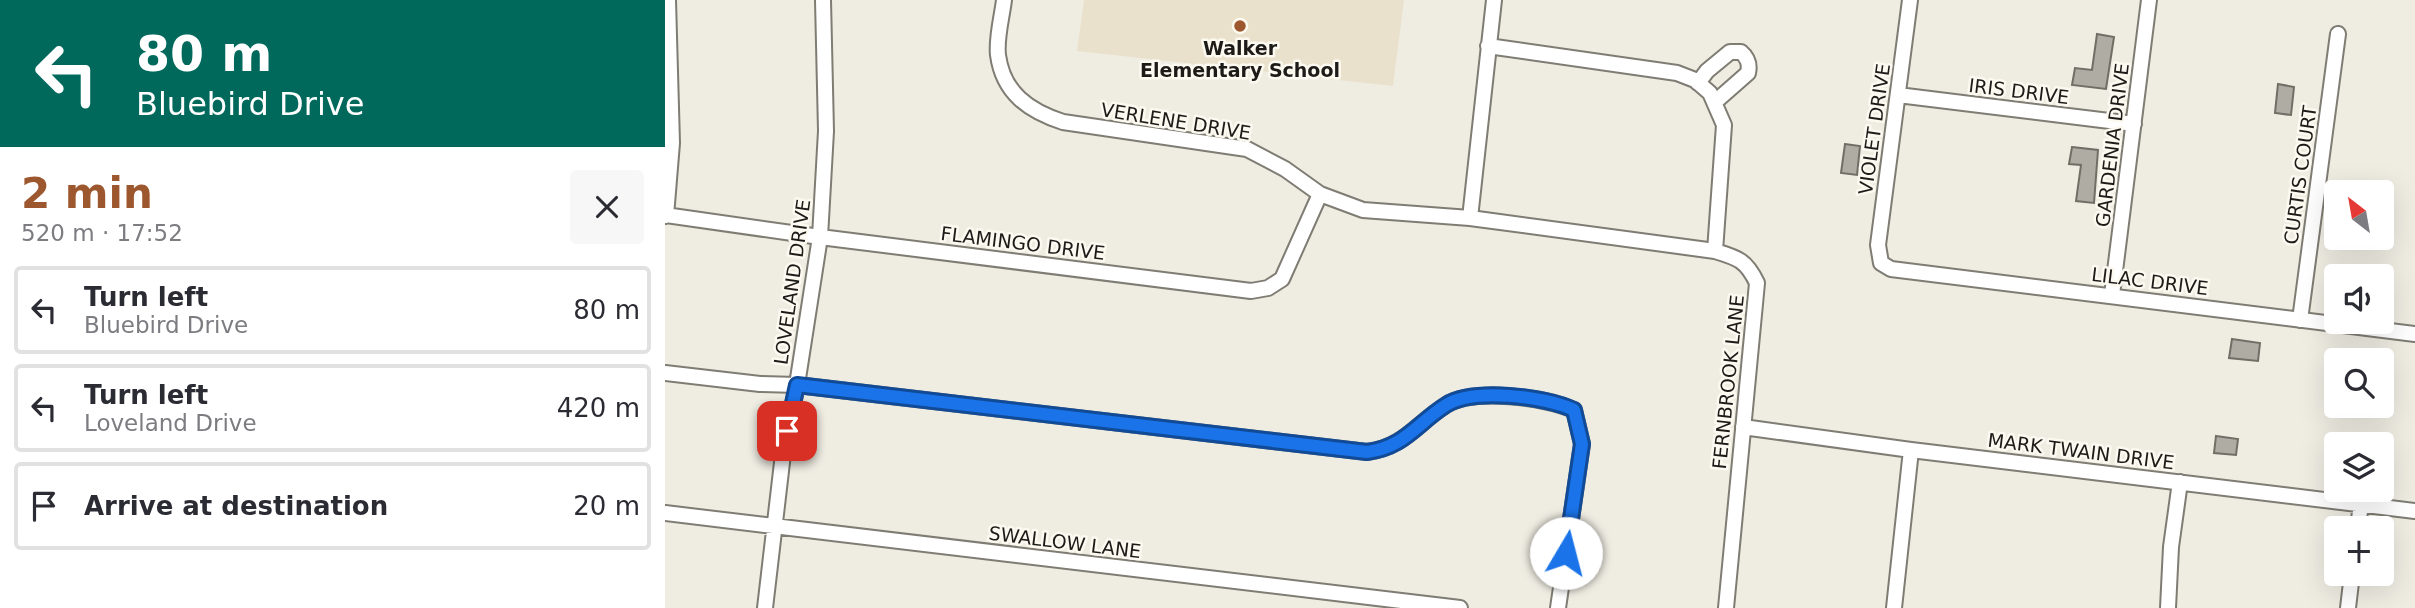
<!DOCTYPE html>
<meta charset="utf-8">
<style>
body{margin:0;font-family:"DejaVu Sans",sans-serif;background:#f7f7f7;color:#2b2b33;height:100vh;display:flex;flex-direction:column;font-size:26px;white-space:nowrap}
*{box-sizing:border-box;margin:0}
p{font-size:23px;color:#7c7c81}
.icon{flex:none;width:38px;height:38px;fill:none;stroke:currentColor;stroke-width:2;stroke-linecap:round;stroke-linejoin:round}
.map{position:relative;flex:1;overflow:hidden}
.sheet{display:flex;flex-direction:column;background:#fff;width:665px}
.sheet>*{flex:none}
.guide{background:#00695c;color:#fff;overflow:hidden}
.needle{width:46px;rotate:329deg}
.controls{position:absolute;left:1659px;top:180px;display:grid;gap:14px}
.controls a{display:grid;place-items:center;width:70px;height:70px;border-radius:7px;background:#fff;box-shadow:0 7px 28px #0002;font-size:35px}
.pin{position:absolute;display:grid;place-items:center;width:60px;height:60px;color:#fff;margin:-30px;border-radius:14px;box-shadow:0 4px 10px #0006}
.me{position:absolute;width:77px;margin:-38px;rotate:8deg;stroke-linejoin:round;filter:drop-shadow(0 0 5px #0008)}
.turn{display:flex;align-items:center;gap:24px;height:147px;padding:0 21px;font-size:32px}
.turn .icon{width:91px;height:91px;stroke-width:2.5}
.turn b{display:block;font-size:49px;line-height:60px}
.round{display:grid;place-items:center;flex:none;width:74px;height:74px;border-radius:7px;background:#f7f7f7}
.head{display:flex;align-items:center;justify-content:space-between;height:119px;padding:0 21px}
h1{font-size:42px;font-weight:700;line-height:52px;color:#9d572e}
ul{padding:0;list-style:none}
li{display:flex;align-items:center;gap:21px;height:88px;margin:0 14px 10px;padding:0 7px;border:4px solid #e1e1e2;border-radius:7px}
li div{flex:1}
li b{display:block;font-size:26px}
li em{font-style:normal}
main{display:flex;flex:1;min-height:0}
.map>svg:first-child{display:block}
.education{fill:#eae1cc}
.building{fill:#afaca3;stroke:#706e65;stroke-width:2}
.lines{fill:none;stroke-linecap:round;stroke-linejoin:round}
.minor-casing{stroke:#7e7c73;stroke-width:18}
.minor{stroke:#fff;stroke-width:14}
.route-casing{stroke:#114b97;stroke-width:18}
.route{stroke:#1a73e8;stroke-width:12}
.poi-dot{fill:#9d572e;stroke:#fcf9f0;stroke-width:2.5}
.labels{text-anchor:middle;stroke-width:5;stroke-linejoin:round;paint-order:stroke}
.poi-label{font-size:19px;font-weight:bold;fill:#1c1b18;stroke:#fcf9f0}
.street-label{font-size:19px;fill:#1c1b18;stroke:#fcf9f0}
</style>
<main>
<section class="sheet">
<div class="guide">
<div class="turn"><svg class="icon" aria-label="left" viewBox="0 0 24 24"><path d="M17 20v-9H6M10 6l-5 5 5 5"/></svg><div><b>80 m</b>Bluebird Drive</div></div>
</div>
<div class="head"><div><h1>2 min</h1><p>520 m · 17:52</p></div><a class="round"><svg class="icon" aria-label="close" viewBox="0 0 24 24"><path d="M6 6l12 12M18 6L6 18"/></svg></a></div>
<ul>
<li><svg class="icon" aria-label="left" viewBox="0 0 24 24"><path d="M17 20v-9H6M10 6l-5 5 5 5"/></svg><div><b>Turn left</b><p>Bluebird Drive</p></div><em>80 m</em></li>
<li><svg class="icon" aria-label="left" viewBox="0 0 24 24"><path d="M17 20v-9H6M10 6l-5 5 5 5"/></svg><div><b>Turn left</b><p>Loveland Drive</p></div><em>420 m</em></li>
<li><svg class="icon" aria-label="arrive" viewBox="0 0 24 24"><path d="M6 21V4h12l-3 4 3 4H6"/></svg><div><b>Arrive at destination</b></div><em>20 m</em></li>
</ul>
</section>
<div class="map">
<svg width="1750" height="608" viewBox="0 0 1750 608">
<rect width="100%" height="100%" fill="#efece2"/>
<!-- education -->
<path class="education" d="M419,0H739L728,86L412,51Z"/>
<!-- building -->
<path class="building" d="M1432,34L1449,37L1441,89L1407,85L1410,68L1427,70Z
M1613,84L1629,87L1626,115L1610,113Z
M1180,144L1195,146L1192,175L1176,173Z
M1407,147L1433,150L1429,203L1411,201L1416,165L1404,164Z
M1567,339L1595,343L1593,361L1564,358Z
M1551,436L1573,439L1571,455L1549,453Z"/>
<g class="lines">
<!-- minor casing -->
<g class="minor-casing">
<path id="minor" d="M339,0C337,17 331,38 333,55C338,93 364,111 398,122L582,149L620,169L655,194L698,210L805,218L1050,251C1073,258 1081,260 1092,283L1061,608
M1245,0L1213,245L1216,263L1226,269L1750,334
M823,46L1012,73L1030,80L1045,93L1059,125L1050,251
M1033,83L1042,71L1065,52H1076C1083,58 1085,64 1083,73L1050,102
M1233,95L1469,124
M0,215L155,237L586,291L603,288L617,279L655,194
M1,216L7,143L3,0
M805,218L829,0
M1447,295L1484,0
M1635,320L1673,34
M0,373L95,384L132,385L702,452C739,447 751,424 781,405C808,388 880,397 909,410L917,444L893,608
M1078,427L1246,450L1750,511
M0,513L795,608
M1693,528L1696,503
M100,608L118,454L132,385L155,237L161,131L158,0
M1229,608L1246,450
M1503,608L1506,547L1515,482
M1683,608L1687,574"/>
</g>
<!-- minor -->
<use href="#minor" class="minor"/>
</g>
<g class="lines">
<!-- route casing -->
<g class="route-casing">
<path id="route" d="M122,431L132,385L702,452C740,447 751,424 781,405C808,388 880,396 909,410L917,444L901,553"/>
</g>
<!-- route -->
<use href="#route" class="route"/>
</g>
<!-- markers -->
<circle class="poi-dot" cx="575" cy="26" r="7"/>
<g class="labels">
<!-- poi labels -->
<g class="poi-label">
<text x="575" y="55">Walker<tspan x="575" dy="22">Elementary School</tspan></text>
</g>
<!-- street labels -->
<g class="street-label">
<text transform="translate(1354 91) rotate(7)" y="7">IRIS DRIVE</text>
<text transform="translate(511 121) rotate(9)" y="7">VERLENE DRIVE</text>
<text transform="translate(1209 129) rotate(-82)" y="7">VIOLET DRIVE</text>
<text transform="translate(1447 145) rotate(-83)" y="7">GARDENIA DRIVE</text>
<text transform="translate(1635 175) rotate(-82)" y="7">CURTIS COURT</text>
<text transform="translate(358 243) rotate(7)" y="7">FLAMINGO DRIVE</text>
<text transform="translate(1485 281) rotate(7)" y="7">LILAC DRIVE</text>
<text transform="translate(127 282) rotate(-82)" y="7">LOVELAND DRIVE</text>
<text transform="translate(1063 382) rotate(-84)" y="7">FERNBROOK LANE</text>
<text transform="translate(1416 451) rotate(7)" y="7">MARK TWAIN DRIVE</text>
<text transform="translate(400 542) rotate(7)" y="7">SWALLOW LANE</text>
</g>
</g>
</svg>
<div class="controls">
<a><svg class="needle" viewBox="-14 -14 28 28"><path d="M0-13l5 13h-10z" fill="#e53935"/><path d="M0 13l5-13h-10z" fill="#7c7c81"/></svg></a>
<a><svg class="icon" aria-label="sound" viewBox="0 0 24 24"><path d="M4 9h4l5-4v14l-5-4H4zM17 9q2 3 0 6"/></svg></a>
<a><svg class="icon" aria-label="search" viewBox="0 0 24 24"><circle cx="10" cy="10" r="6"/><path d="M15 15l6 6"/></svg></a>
<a><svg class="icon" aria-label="layers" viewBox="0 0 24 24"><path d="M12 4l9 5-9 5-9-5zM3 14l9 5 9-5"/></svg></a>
<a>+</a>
</div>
<div class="pin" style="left:122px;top:431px;background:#d93025"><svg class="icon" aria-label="arrive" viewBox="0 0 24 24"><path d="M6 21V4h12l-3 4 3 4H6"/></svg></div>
<svg class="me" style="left:901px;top:553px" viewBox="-20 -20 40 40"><circle r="19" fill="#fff"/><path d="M0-13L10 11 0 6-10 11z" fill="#1a73e8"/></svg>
</div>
</main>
